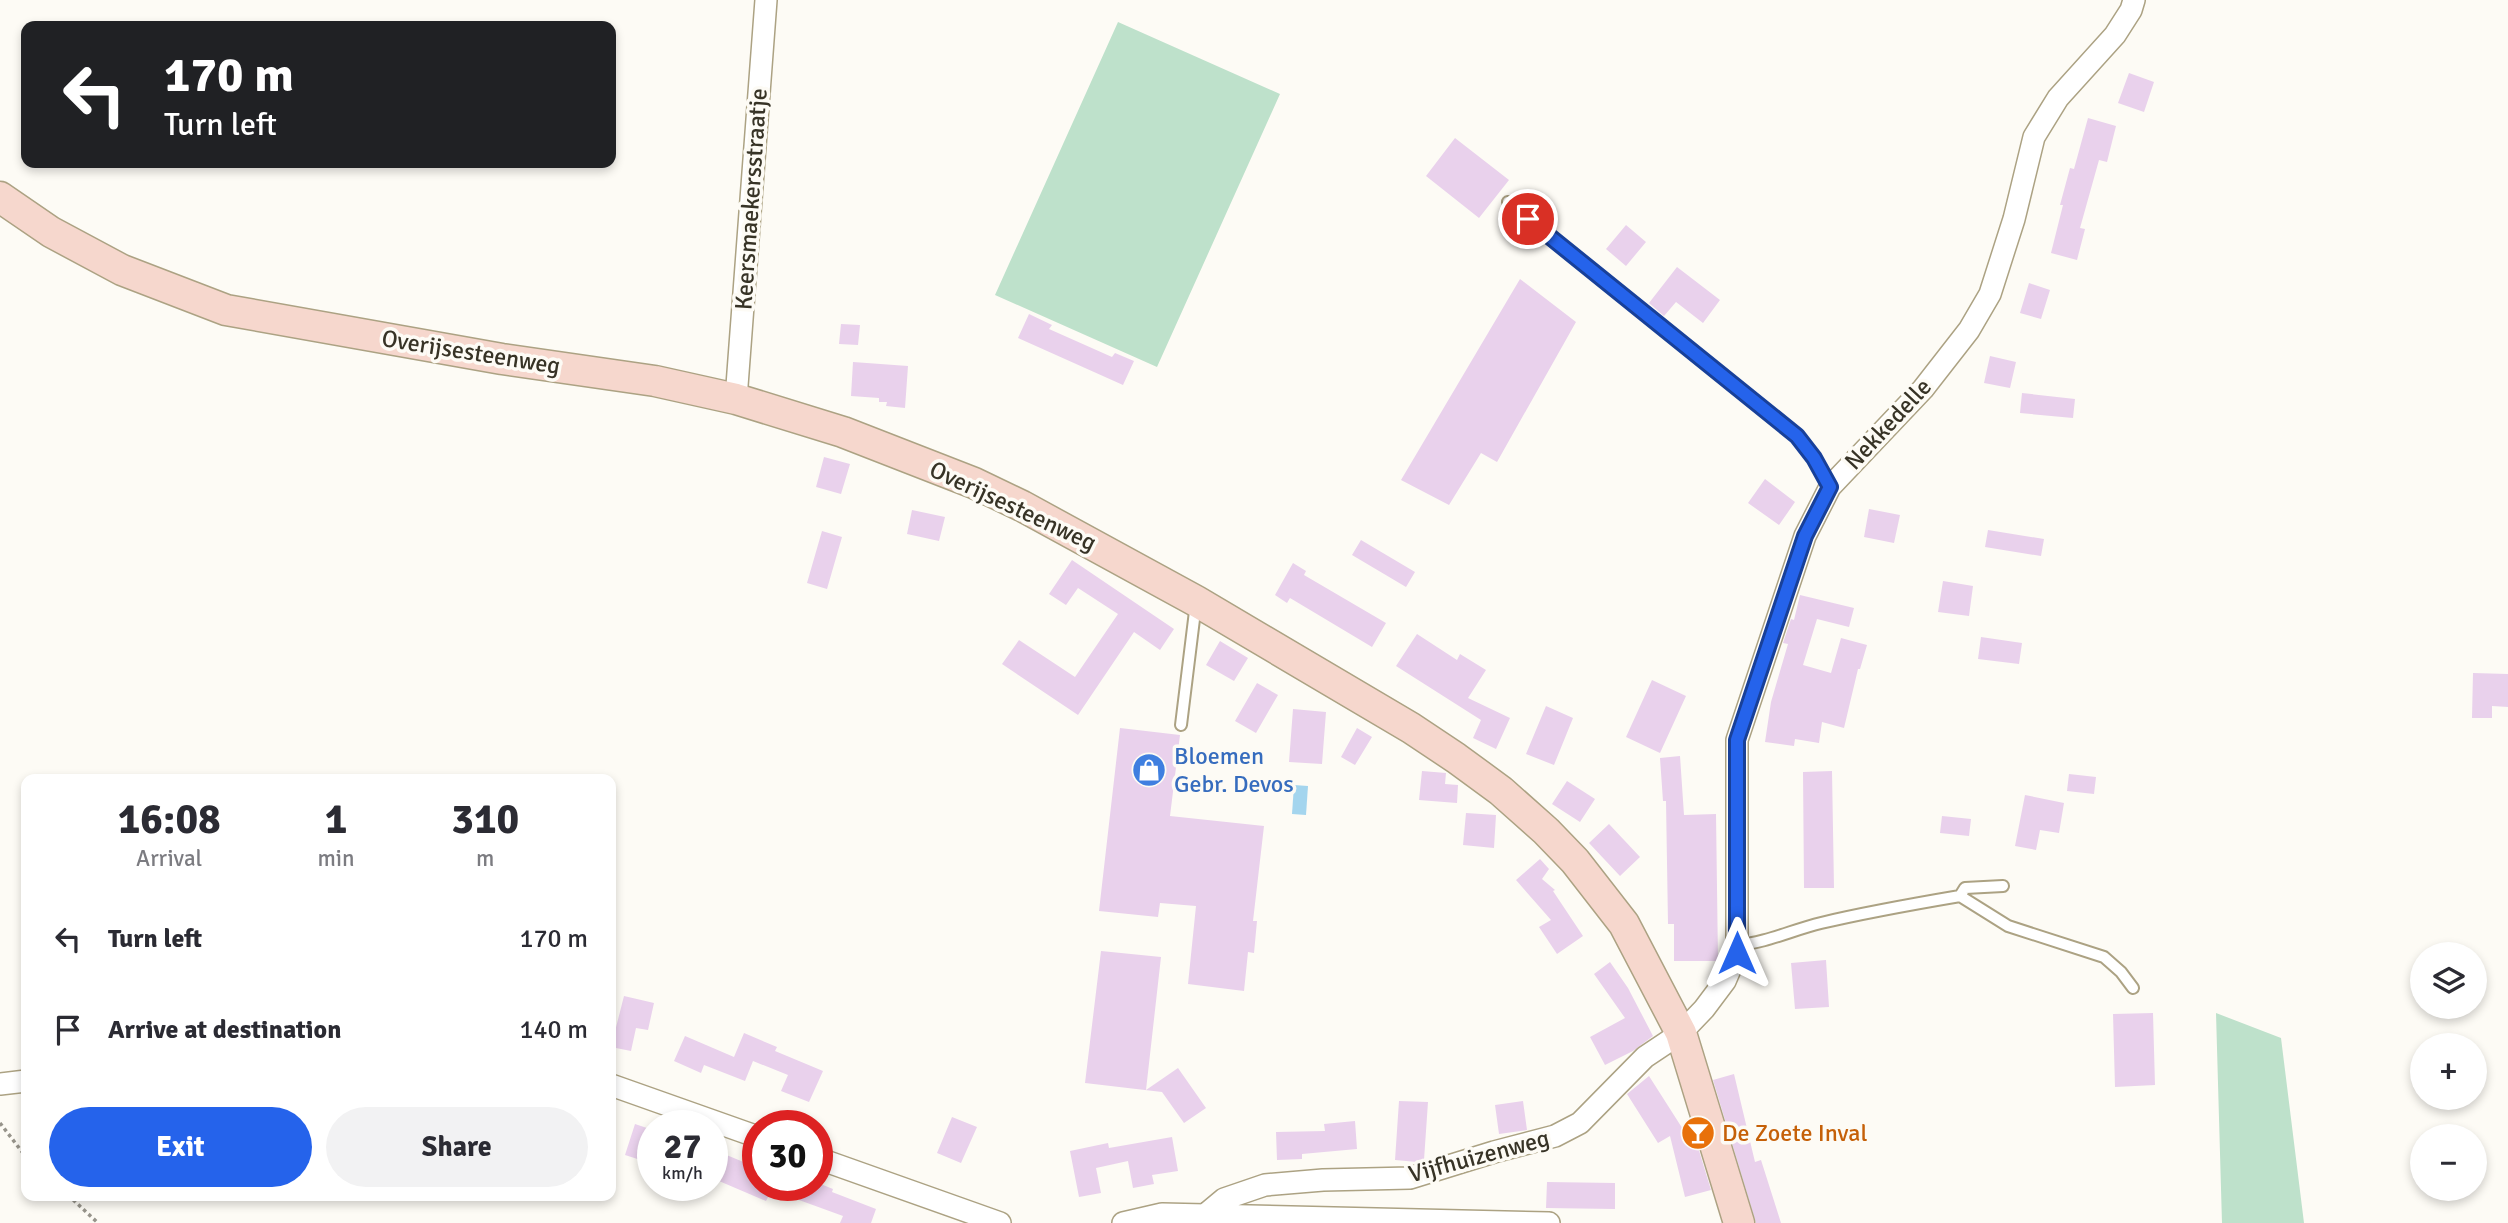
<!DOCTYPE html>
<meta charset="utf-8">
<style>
body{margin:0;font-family:Signika,sans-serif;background:#f2f2f3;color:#2b2b33;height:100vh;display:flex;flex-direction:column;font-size:26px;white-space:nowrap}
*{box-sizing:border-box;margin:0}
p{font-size:23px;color:#7c7c81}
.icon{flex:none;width:38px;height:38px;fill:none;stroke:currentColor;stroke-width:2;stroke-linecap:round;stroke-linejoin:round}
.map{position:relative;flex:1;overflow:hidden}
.side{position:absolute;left:21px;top:774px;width:595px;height:427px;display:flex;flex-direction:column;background:#fff;border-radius:14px;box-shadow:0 4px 10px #0003}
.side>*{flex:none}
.guide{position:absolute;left:21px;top:21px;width:595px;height:147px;border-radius:14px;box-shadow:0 4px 10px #0003;background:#202124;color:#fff;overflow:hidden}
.controls{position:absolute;left:2410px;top:942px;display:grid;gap:14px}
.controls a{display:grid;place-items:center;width:77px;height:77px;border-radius:50%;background:#fff;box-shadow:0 4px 10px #0003;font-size:35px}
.speed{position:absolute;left:637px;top:1110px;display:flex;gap:14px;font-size:35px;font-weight:700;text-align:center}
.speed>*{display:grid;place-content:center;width:91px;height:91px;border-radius:50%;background:#fff;box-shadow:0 4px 10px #0003;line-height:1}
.speed small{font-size:18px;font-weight:400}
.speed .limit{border:10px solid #d22;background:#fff;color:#111}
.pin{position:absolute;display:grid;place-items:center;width:60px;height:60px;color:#fff;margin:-30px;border:4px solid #fff;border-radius:50%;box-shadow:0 2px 7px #0007}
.me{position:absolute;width:77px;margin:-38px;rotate:0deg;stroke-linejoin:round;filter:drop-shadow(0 0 5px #0008)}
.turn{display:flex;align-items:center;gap:24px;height:147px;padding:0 28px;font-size:32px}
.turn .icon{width:91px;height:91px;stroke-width:2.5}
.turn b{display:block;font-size:49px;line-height:60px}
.eta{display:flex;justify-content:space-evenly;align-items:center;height:119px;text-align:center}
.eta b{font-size:42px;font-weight:700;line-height:49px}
.cta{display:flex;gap:14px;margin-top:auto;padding:14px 28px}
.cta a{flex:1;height:80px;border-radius:42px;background:#2563eb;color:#fff;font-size:28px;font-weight:700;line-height:80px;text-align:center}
.cta a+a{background:#f2f2f3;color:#2b2b33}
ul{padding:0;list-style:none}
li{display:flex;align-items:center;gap:21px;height:91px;padding:0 28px}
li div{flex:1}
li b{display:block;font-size:26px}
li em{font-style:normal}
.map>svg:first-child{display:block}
.green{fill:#bee1cb}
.water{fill:#a4d5ee}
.building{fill:#e9d1ec}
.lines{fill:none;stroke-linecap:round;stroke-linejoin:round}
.lane-casing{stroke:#aca283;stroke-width:14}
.street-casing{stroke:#aca283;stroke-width:24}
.secondary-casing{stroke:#aca283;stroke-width:33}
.path{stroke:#97948b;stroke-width:3.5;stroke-dasharray:3.5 3.5;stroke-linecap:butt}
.lane{stroke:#fff;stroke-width:10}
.street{stroke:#fff;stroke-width:21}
.secondary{stroke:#f6d7cd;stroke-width:30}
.route-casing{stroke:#184099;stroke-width:18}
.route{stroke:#2563eb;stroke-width:12}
.labels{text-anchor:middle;stroke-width:7;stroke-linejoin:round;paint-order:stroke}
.street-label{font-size:24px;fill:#373326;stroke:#fdfbf5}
.shop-label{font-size:24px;fill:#366cbe;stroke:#fdfbf5;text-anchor:start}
.food-label{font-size:24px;fill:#c56008;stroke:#fdfbf5;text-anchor:start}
</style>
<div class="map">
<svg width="2508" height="1223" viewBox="0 0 2508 1223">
<rect width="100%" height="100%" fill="#fdfbf5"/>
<!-- green -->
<path class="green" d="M1118,22L1280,94L1157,367L995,295Z
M2216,1013L2281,1038L2304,1223H2222Z"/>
<!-- water -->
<path class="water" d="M1294,785L1308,786L1306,815L1292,814Z"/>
<!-- building -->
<path class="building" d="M2129,73L2154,82L2144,112L2118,103Z
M2088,118L2116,126L2107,162L2099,160L2080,228L2085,229L2077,260L2051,253L2063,205H2060L2070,168L2074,169Z
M1455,138L1509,180L1479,218L1426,176Z
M1626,225L1646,242L1626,266L1606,249Z
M1677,267L1720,300L1703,323L1676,302L1664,316L1649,303Z
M1520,279L1576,322L1497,462L1481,453L1449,505L1401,480Z
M2029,283L2050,290L2041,319L2020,313Z
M1029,314L1052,325L1049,329L1112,357L1115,353L1134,361L1123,385L1018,338Z
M841,324L860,325L858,345L839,344Z
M1990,356L2016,362L2010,388L1984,383Z
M853,362L908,366L905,408L886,406L887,402H879V398L851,396Z
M2022,393L2075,399L2073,418L2020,413Z
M824,457L850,464L841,494L816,487Z
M1765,479L1795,502L1779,525L1748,503Z
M1869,509L1900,515L1894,543L1864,537Z
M912,510L945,517L939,541L907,534Z
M1988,530L2044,539L2041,556L1985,547Z
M822,531L842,537L827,589L807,583Z
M1361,540L1415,572L1406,587L1352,555Z
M1072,560L1174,629L1160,650L1134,632L1078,715L1002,664L1019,640L1075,677L1118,614L1078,588L1066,605L1049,594Z
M1293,563L1306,571L1304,575L1386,623L1372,647L1290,598L1287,603L1275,595Z
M1943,581L1973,586L1969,616L1938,612Z
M1800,595L1854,608L1849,627L1817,619L1803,665L1831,673L1841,638L1867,645L1860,669H1858L1844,728L1822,722L1819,743L1795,739L1794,746L1765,742L1771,702L1788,644L1783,643L1791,619L1794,620Z
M1417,634L1457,660L1460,654L1486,670L1468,698L1510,718L1496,749L1473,738L1481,720L1396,666Z
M1981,637L2022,643L2019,664L1978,659Z
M1220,641L1248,658L1234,681L1206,665Z
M2473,673L2508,674V707L2492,706V718H2472Z
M1652,680L1686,696L1660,753L1626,737Z
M1257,683L1278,695L1256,733L1235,721Z
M1546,706L1573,718L1554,765L1526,754Z
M1293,709L1326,712L1322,764L1289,762Z
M1120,728L1180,735L1170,816L1264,826L1253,921H1257L1254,953L1248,952L1244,991L1188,984L1196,906L1160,903L1158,917L1099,911Z
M1357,728L1372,737L1355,765L1341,757Z
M1680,756L1684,815L1716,814L1718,961H1674V924H1668L1666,801H1663L1660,758Z
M1422,771L1446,773L1445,784L1458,785L1457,803L1419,800Z
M1832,771L1834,888H1804L1803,772Z
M2069,774L2096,777L2094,794L2067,791Z
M1567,781L1595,799L1580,822L1552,804Z
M2025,795L2064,803L2059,833L2040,830L2036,850L2015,846Z
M1466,813L1496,815L1494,848L1463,845Z
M1942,816L1971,819L1969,836L1940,833Z
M1609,824L1640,857L1620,876L1589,843Z
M1540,859L1549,869L1542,879L1555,890L1553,891L1583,936L1557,954L1539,927L1551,920L1516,880Z
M1101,951L1161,957L1146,1090L1178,1068L1206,1108L1184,1123L1162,1092L1085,1083Z
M1826,960L1829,1007L1795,1009L1791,963Z
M1610,962L1628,988L1653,1036L1633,1051L1605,1065L1590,1037L1625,1018L1594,974Z
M624,996L654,1003L648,1030L636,1028L631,1051L611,1047Z
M2153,1013L2155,1085L2115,1087L2113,1014Z
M744,1033L777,1047L775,1051L823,1071L809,1102L781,1091L788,1075L753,1061L745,1081L704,1065L701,1073L674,1061L685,1036L734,1057Z
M1734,1074L1755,1162L1761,1160L1781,1223H1756L1713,1080Z
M1649,1076L1693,1145L1697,1144L1711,1190L1685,1197L1670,1136L1658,1143L1627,1094Z
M1399,1101L1428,1102L1424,1160L1417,1162L1395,1160Z
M1523,1101L1527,1130L1499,1134L1495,1105Z
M952,1117L977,1127L961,1163L937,1153Z
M1355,1121L1357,1149L1302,1154V1159L1277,1160L1276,1132L1325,1131L1324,1124Z
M635,1124L653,1130V1164L625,1155Z
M1172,1137L1178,1171L1152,1175L1154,1184L1133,1188L1128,1161L1096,1168L1101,1193L1079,1197L1070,1151L1108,1143L1109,1148Z
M712,1149L758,1168V1185H774L766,1201L712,1178Z
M1547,1182L1615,1183V1209L1546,1208Z
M805,1185H823L833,1189L832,1192L876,1209L871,1223H840L843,1216L799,1200Z"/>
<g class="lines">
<!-- lane casing -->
<g class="lane-casing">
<path id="lane" d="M1508,202L1797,436L1814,458L1830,487
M1181,725L1196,603
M1960,896L1965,888L2003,886
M1737,945C1766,943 1792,930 1821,923C1867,912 1913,904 1960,896L2008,926L2104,957L2121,972L2133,988"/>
</g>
<!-- street casing -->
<g class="street-casing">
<path id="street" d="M736,399L766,0
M0,1084L26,1081
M611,1085L758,1137
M817,1158L1000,1223
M1206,1214L1224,1199L1265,1185L1323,1180L1410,1178L1494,1152L1555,1136L1580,1123L1645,1057L1681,1033L1704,1009L1725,981L1737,953V740L1805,536L1830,487L1923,389L1969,330L1990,294L2014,219L2034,137L2058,98L2115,35L2131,10L2134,0
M1123,1223L1162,1214L1549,1223"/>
</g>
<!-- secondary casing -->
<g class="secondary-casing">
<path id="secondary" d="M0,197L51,232L122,270L226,310L502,359L655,381L736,399L843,432L974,483L1022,506L1196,601L1411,728L1456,758L1501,791L1546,831L1575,861L1624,924L1681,1033L1739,1223"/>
</g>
<!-- path -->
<path class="path" d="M0,1123L26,1157
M68,1195L98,1223"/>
<!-- lane -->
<use href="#lane" class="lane"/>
<!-- street -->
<use href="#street" class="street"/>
<!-- secondary -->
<use href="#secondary" class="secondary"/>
</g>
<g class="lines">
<!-- route casing -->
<g class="route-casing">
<path id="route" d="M1528,219L1797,436L1814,458L1830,487L1805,536L1737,740V953"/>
</g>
<!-- route -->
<use href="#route" class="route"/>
</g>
<!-- icons -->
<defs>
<g id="shop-disc" transform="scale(1.75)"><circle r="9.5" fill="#3f7fe0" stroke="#fdfbf5"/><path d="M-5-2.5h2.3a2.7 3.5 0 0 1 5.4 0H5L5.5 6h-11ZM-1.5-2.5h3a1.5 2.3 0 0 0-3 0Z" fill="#fff"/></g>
<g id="bar-disc" transform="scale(1.75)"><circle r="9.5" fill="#e8710a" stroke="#fdfbf5"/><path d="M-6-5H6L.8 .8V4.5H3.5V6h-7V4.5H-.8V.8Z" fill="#fff"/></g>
</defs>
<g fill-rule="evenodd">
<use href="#shop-disc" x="1149" y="770"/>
<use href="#bar-disc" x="1698" y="1133"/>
</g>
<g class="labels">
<!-- street labels -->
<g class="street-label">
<text transform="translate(751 199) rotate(-86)" y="8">Keersmaekersstraatje</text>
<text transform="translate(471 352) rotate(9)" y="8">Overijsesteenweg</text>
<text transform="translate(1888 424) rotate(-47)" y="8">Nekkedelle</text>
<text transform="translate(1013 506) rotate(25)" y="8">Overijsesteenweg</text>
<text transform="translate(1479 1156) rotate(-15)" y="8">Vijfhuizenweg</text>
</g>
<!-- shop labels -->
<g class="shop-label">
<text x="1174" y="764">Bloemen<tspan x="1174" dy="28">Gebr. Devos</tspan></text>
</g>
<!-- food labels -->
<g class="food-label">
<text x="1722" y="1141">De Zoete Inval</text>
</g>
</g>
</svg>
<div class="controls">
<a><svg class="icon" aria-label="layers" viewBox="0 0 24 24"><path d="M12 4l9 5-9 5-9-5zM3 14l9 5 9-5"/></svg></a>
<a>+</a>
<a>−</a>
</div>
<div class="speed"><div>27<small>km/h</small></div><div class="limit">30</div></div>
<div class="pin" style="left:1528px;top:219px;background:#d93025"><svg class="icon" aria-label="arrive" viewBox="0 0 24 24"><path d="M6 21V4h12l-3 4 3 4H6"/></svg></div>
<svg class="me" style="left:1737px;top:953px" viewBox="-20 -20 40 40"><path d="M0-17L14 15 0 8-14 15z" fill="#2563eb" stroke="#fff" stroke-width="4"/></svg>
<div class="guide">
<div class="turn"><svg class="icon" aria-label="left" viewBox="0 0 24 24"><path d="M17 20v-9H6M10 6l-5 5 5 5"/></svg><div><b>170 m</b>Turn left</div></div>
</div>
<section class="side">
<div class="eta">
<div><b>16:08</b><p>Arrival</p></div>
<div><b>1</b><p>min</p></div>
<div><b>310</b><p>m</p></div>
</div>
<ul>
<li><svg class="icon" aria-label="left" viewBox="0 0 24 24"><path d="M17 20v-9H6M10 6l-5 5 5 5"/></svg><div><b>Turn left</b></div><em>170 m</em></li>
<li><svg class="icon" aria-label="arrive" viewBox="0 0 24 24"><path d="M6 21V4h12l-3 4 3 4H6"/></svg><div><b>Arrive at destination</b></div><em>140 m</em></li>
</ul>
<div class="cta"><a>Exit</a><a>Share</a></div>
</section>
</div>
